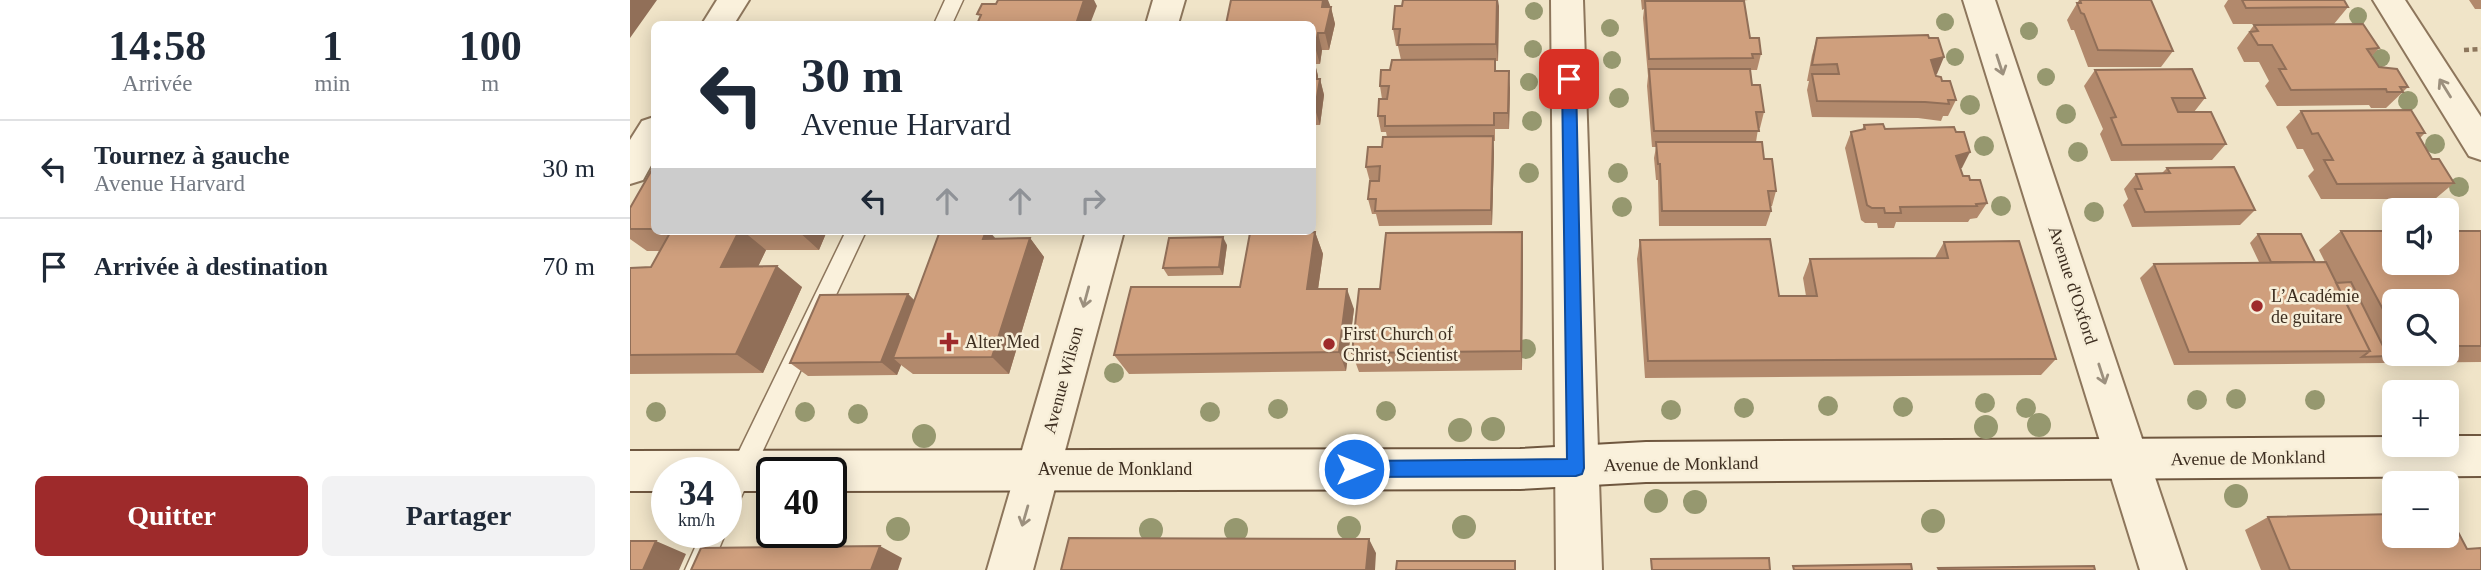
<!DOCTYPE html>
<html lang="fr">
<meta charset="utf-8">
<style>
body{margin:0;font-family:Georgia,serif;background:#f2f2f3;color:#1f2937;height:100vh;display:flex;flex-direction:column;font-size:26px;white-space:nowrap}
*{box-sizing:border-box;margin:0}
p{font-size:23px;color:#747a83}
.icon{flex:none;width:38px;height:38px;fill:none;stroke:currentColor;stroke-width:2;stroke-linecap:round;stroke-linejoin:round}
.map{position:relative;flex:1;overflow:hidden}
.panel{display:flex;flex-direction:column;background:#fff;width:630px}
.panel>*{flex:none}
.guide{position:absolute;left:21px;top:21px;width:665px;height:214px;border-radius:10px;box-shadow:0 4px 18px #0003;background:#fff;color:#1f2937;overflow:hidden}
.buttons{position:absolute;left:1752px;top:198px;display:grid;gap:14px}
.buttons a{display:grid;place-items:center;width:77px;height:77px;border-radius:10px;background:#fff;box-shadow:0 4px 18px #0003;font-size:35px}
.speed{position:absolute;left:21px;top:457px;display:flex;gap:14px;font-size:35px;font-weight:700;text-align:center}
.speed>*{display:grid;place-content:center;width:91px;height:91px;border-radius:50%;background:#fff;box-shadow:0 4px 18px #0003;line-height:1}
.speed small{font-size:18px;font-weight:400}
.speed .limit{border:4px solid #111;border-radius:10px;background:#fff;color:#111}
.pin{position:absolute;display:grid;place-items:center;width:60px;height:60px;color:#fff;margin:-30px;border-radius:14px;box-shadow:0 4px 10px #0006}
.me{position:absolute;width:77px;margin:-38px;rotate:90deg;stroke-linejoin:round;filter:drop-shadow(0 0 5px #0008)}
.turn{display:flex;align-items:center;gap:24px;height:147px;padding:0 35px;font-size:32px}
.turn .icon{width:91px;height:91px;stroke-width:2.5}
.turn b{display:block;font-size:49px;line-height:60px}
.lanes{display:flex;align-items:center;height:66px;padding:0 35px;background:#0003;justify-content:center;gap:35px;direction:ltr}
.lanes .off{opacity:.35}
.eta{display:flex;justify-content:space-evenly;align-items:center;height:119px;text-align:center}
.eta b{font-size:42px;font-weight:800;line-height:49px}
.action{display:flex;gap:14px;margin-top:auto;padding:14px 35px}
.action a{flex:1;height:80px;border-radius:10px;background:#9e2a2b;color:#fff;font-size:28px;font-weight:800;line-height:80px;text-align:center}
.action a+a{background:#f2f2f3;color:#1f2937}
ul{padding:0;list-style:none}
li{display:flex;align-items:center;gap:21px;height:98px;padding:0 35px;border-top:2px solid #e0e1e3}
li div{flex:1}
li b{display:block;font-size:26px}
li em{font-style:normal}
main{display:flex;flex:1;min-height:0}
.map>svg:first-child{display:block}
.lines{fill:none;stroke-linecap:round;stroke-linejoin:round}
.lane-casing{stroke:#8d765c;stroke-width:3}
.street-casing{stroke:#8d765c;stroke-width:4}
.secondary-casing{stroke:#6f573f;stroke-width:4}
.path{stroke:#8d765c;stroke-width:4.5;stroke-dasharray:5 3.5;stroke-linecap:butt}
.lane{fill:#faf1dc;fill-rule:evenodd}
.street{fill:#faf1dc;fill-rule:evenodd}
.secondary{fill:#faf1dc;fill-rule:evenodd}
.tree{fill:#96986f}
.wall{fill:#b2896c;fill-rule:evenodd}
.shaded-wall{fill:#916f58}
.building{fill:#cf9f7d;stroke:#916f58;stroke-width:2}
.oneway{stroke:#9c907e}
.route{fill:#1a73e8;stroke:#114b97;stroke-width:2}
.poi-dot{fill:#9e2a2b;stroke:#f7eed8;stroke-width:2.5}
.labels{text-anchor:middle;stroke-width:5;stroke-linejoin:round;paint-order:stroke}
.street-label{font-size:18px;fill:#3d2e20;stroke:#f7eed8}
.poi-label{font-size:18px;fill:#3d2e20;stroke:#f7eed8;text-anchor:start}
</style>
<main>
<section class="panel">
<div class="eta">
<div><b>14:58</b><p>Arrivée</p></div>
<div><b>1</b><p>min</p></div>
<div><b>100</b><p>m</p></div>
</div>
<ul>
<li><svg class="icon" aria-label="left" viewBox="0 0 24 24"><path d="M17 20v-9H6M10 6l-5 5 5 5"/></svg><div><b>Tournez à gauche</b><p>Avenue Harvard</p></div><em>30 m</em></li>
<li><svg class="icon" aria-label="arrive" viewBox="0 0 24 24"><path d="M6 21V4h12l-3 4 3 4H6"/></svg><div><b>Arrivée à destination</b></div><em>70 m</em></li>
</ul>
<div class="action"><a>Quitter</a><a>Partager</a></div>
</section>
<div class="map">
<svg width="1851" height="570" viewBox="0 0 1851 570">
<rect width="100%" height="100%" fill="#f0e4c8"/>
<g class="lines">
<!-- lane casing -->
<g class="lane-casing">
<path id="lane" d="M315,0H333L322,24H304Z
M216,231H236L104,512L96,515V478Z
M72,532H96L80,570H55Z"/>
</g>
<!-- street casing -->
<g class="street-casing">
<path id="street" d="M87,0H119L104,24H72Z
M523,0H555L548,24H516Z
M921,0H953L972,570H926Z
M1333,0H1365L1556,570H1510Z
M1743,0H1775L1851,117V160L1839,156Z
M24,117V160L13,180L0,184V140L12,121Z
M456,231H494L403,570H357Z"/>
</g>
<!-- secondary casing -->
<g class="secondary-casing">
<path id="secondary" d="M1816,436H1851V476L1016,482L890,489L201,491V472H142V491H96V472H37V491H0V451L890,449L1016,442L1764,437V444H1816Z"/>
</g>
<!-- path -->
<path class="path" d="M1834,50L1851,49"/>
<!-- lane -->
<use href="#lane" class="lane"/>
<!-- street -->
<use href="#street" class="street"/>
<!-- secondary -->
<use href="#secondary" class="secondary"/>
</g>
<!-- trees -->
<g class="tree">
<circle cx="904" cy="11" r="9"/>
<circle cx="1728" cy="16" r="9"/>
<circle cx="1315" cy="22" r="9"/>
<circle cx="980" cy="28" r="9"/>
<circle cx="1399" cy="31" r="9"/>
<circle cx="903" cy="49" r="9"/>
<circle cx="1325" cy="57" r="9"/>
<circle cx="1751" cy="58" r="9"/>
<circle cx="982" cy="60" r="9"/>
<circle cx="1416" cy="77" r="9"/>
<circle cx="899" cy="82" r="9"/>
<circle cx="989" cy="98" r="10"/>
<circle cx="1778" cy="101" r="10"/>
<circle cx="1340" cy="105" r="10"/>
<circle cx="1436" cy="114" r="10"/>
<circle cx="902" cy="121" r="10"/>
<circle cx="1805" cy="144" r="10"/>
<circle cx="1354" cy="146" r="10"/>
<circle cx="1448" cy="152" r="10"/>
<circle cx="899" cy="173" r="10"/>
<circle cx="988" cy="173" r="10"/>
<circle cx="1829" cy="187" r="10"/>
<circle cx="1371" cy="206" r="10"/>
<circle cx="992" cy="207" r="10"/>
<circle cx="1464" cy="212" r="10"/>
<circle cx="896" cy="349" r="10"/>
<circle cx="484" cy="373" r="10"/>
<circle cx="1606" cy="399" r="10"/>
<circle cx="1567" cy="400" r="10"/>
<circle cx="1685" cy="400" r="10"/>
<circle cx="1355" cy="403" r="10"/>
<circle cx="1198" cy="406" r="10"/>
<circle cx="1273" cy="407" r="10"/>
<circle cx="1114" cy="408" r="10"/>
<circle cx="1396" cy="408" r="10"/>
<circle cx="648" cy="409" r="10"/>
<circle cx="1041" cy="410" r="10"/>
<circle cx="756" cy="411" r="10"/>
<circle cx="26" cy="412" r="10"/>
<circle cx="175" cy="412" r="10"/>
<circle cx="580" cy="412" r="10"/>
<circle cx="228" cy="414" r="10"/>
<circle cx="1409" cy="425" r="12"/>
<circle cx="1356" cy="427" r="12"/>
<circle cx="863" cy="429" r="12"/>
<circle cx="830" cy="430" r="12"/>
<circle cx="294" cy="436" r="12"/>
<circle cx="1606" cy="496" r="12"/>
<circle cx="1026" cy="501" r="12"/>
<circle cx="1065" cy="502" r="12"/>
<circle cx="1303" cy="521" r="12"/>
<circle cx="834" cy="527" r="12"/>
<circle cx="719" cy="528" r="12"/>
<circle cx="268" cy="529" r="12"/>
<circle cx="521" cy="530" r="12"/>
<circle cx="606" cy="530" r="12"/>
</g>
<!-- wall -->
<path class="wall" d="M1011,0H1118L1111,1L1120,38L1131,54L1127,70H1121L1120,72L1122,85L1134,112L1130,128L1128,129L1126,142L1146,191L1142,206H1140L1141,211L1136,226H1029L1028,180H1026L1024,158L1026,147H1022L1017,86L1018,76L1013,18L1014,9L1012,10Z
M1449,0H1521L1543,51L1531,67H1458L1444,30H1441L1437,20Z
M1598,0H1714L1718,7L1704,24H1603L1594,6Z
M1839,0H1851V9H1845Z
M700,5L705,24L699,50H692L690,64H685L688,76V79H690L694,95L690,125H682V24Z
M869,6L868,61H865L866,71L880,88L879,129H865V141H863L864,152L862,225L749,226L746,214H742L738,199L740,182L736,167L752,147L757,137L756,132H751L748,116L752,99L750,86L760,70L771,60L768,46H766L763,29Z
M1624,25L1749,48L1742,56L1749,67L1778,87L1756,108H1741L1739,105L1647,106L1635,86L1639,81L1629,62H1614L1607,48Z
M1187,38L1307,74H1305L1306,76L1312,81L1326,100L1318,116H1313L1311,121L1288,118L1182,117L1177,90L1179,81H1177L1182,55Z
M1465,70L1575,98L1564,112L1596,144L1582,160L1481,161L1470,134L1473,129L1454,86Z
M1671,111L1795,133L1790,138L1802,159L1824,183L1805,199H1691L1678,176L1684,170L1673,149H1667L1656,127Z
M1234,125L1255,129L1332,168H1330L1333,176L1340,180L1357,203L1347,218L1340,219L1338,222H1266L1264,228H1248L1247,223H1235L1231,220L1215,148L1221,132L1232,130Z
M24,166V231H197L189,250H136L128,266L172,287L133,373L0,374V268L21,267L30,251H17L0,239V208Z
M1537,168L1625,210L1610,225L1502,227L1493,205L1498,199L1494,189L1506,174L1532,173Z
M1711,231H1851V362L1544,365L1510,278L1524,264L1629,262L1620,243L1628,234L1685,262H1695L1689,250ZM1764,301H1816V354H1764Z
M685,232L693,254L688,289L724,309L716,371L499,374L484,355L610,287Z
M892,232L893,253L892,370L729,372L722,353L750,289Z
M366,238H400L414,257L379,374H283L271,365L267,375L178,376L160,363L278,294L284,300Z
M1010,240L1149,296H1176L1173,278L1180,259L1305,258L1314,242L1426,359L1411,375L1015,378L1007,259Z
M597,245L593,275L538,276L533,268Z
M1638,517L1837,549L1851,570H1631L1615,530Z"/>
<!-- shaded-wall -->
<path class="shaded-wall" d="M0,0H27L0,38Z
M454,0H464L467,6L460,24H446Z
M693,0H698L700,5L697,24L692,7Z
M867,0H868L869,6L868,61L866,44Z
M701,7L705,24L699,50L695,33Z
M688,33L692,50L690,64L685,47Z
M1314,57L1307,74L1294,77L1301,60Z
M684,59L688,76L685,95L682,86V67Z
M879,71L880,88L879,129L878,113Z
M690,79L694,95L690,125L685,109Z
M863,136L864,152L862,225L861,210Z
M1340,152L1332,168L1318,171L1326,156Z
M109,231H113L136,250L118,288L91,267Z
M168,231H197L189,250Z
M356,231H359L373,247L353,239Z
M685,232L693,254L685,310L677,289Z
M892,232L893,253L892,370L891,351Z
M593,237L597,245L593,275L589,267Z
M400,238L414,257L379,374L362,357Z
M147,266L172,287L133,373L106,354Z
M717,289L724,309L716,371L709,352Z
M278,294L292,308L263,358L271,365L267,375L251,362Z
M739,539L746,553L745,570H736Z
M26,541L56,554L49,570H13Z
M250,546L272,558L268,570H241Z"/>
<!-- building -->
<path class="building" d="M368,0H454L446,24H347L351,15L347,14L352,4H366Z
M601,0H693L692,7H701L695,33H688L685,47H682V24H596Z
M773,0H867L866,44L768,45L770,29H763L765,6H772Z
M1450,0H1521L1543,51L1468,50L1454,14L1451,13L1447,3H1451Z
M1612,0H1714L1718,7L1616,8Z
M1015,1H1114L1120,38H1129L1131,54H1122L1123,58L1019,59Z
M1733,24L1749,48L1737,49L1749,67L1767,69L1778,87H1770L1773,92H1757L1756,89L1661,90L1649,69H1656L1642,45H1628L1620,32L1628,31L1624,25Z
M1298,35L1299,38H1308L1314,57L1301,60L1306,76L1311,77L1312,81H1320L1326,100H1318L1319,104L1295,102L1187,101L1182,74H1209L1207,64L1182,65L1187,38Z
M865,59V71H879L878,113H864V125L755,126V116H748L749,99H757L759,86H750L751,70H760L762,60Z
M1019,69H1120L1122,85H1130L1134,112H1126L1129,131H1024Z
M1562,69L1575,98H1542L1548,112H1581L1596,144L1492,145L1481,118L1486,117L1465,70Z
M682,79H690L685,109H682Z
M1781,110L1795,133H1787L1802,159H1809L1824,183L1707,184L1694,160H1703L1688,133L1682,134L1671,111Z
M1253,124L1255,129L1324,127L1326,132H1334L1340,152L1326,156L1333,176H1339L1340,180H1350L1357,203L1346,204L1347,206L1270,207L1271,213H1255L1254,208H1242L1237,205L1221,132L1235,129L1234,125Z
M863,136L861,210L745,211L746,199H738L740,181H749L750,166L736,167L738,147H752L753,137Z
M1026,142H1132L1134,159H1142L1146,191H1138L1141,211H1032L1030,164H1028Z
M24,166V229H0V208Z
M1604,167L1625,210L1515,212L1505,189H1512L1506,174L1540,173L1537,168Z
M41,231H109L91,267L147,266L106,354L0,355V268L21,267Z
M310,231H356L353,239L400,238L362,357L263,358Z
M1711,231H1764V262H1816V231H1851V346H1816V301H1764V330Z
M685,232L677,289H717L709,352L484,355L501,287H610L620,233Z
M892,232L891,351L722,353L729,289H750L756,233Z
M1628,234H1671L1685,262H1641Z
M593,237L589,267L533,268L539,238Z
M1140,239L1149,296H1187L1180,259L1318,258L1314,242L1389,241L1426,359L1018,361L1010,240Z
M1696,262L1740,351L1559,352L1524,264Z
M1721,282L1758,356L1732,357L1740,351L1706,283Z
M278,294L251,362L160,363L190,295Z
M1816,513H1818L1837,549L1851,548V570H1660L1638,517L1764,514V536H1816Z
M439,538L739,539L736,570H431Z
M0,541H26L13,570H0Z
M250,546L241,570H61L71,548Z
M1139,558L1140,570H1022L1021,559Z
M767,561H885V570H766Z
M1281,564L1282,570H1164L1163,566Z
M1464,566L1465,570H1309L1308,568Z"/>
<!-- one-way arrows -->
<defs><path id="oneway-shaft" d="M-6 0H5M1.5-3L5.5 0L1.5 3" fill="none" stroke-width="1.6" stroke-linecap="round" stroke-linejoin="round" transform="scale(1.75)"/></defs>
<g class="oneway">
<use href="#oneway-shaft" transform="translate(1370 65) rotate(72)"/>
<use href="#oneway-shaft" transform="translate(1815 88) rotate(-122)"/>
<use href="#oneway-shaft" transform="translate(456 297) rotate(105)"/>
<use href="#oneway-shaft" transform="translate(1472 374) rotate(72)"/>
<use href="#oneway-shaft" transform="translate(395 516) rotate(106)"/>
</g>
<!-- route -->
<path class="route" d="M939,74L946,79L954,468L952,474L946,476L724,477L718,475L715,469L718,463L724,461L937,459L932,79Z"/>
<!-- markers -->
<g class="poi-dot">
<circle cx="1627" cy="306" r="7"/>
<path d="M315.5 331.5h7v7h7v7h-7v7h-7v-7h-7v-7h7z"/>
<circle cx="699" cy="344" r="7"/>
</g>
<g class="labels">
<!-- street labels -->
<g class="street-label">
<text transform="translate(1443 285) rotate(72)" y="6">Avenue d'Oxford</text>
<text transform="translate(433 380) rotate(-75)" y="6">Avenue Wilson</text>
<text transform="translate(1618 458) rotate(-1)" y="6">Avenue de Monkland</text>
<text transform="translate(1051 464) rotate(-1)" y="6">Avenue de Monkland</text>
<text x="485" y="475">Avenue de Monkland</text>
</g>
<!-- poi labels -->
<g class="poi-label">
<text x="1641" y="302">L’Académie<tspan x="1641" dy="21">de guitare</tspan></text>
<text x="713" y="340">First Church of<tspan x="713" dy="21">Christ, Scientist</tspan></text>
<text x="335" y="348">Alter Med</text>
</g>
</g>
</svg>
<div class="buttons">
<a><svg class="icon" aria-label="sound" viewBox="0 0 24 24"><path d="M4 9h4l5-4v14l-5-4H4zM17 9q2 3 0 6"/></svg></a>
<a><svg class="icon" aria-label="search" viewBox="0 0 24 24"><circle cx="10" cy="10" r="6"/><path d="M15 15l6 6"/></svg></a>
<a>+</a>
<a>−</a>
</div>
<div class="speed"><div>34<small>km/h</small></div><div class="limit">40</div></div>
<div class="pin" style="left:939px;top:79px;background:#d93025"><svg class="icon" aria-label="arrive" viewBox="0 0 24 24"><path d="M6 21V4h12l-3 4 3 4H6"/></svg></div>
<svg class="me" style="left:724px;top:469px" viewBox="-20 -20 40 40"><circle r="17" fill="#1a73e8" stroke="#fff" stroke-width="3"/><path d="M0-11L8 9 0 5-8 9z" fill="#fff"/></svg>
<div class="guide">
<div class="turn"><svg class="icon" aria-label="left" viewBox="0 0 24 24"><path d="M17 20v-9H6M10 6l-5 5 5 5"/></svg><div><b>30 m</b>Avenue Harvard</div></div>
<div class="lanes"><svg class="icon" aria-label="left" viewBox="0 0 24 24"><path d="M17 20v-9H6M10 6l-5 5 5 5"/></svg><svg class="icon off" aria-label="ahead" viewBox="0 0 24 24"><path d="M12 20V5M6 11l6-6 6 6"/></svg><svg class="icon off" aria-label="ahead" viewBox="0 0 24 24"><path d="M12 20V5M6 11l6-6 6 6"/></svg><svg class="icon off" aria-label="right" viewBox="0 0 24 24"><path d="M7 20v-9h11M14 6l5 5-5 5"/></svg></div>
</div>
</div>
</main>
